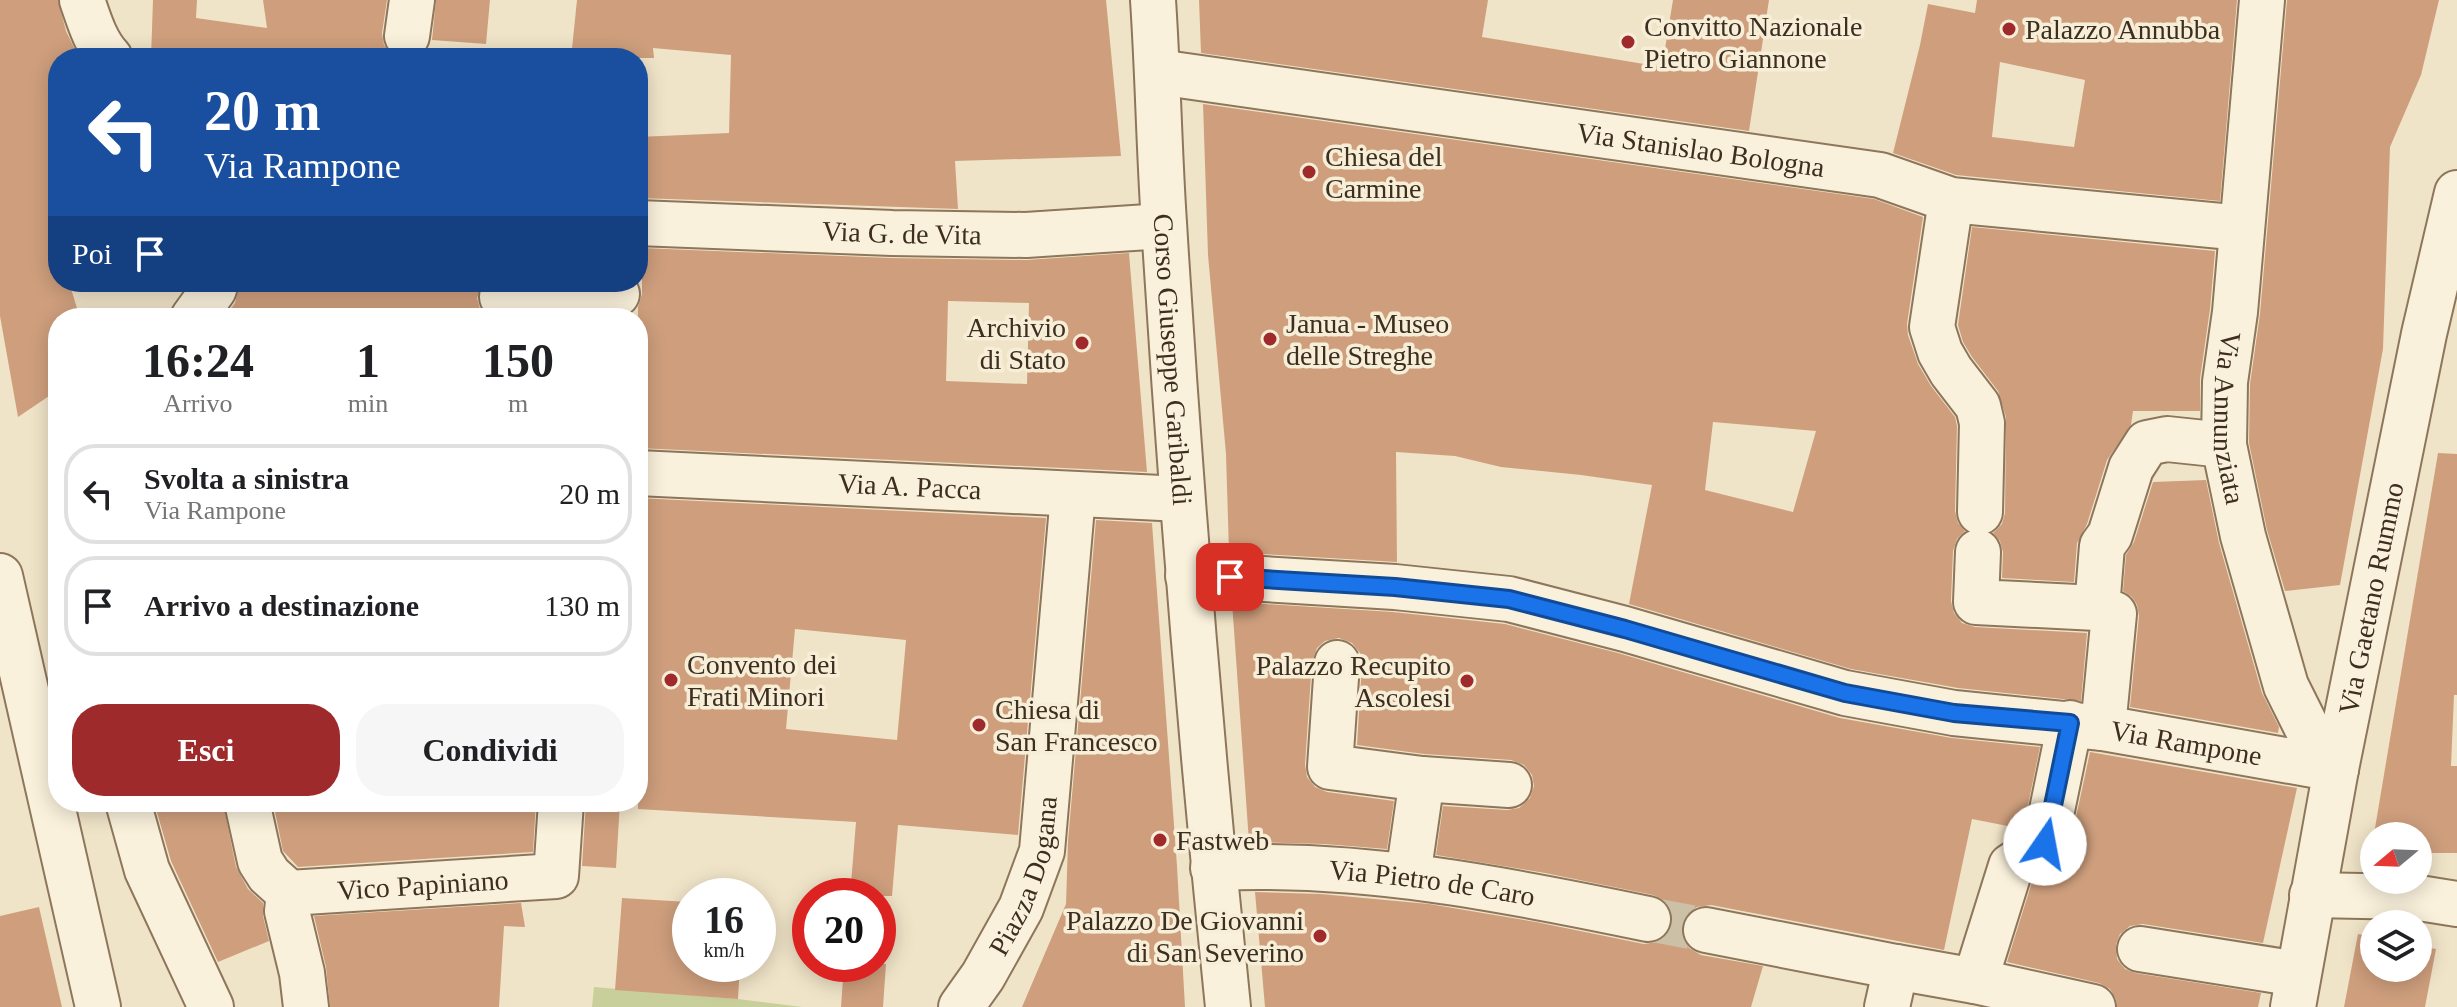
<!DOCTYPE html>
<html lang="it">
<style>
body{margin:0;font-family:"Times New Roman",serif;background:#f6f6f6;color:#202124;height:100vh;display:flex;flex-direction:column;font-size:30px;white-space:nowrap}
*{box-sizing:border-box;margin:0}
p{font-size:26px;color:#757577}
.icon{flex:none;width:44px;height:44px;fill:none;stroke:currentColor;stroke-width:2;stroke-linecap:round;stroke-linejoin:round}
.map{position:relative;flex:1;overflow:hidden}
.side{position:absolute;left:48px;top:308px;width:600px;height:504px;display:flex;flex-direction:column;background:#fff;border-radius:32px;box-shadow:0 4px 20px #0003}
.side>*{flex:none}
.hud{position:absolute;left:48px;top:48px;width:600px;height:244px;border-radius:32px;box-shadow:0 4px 20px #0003;background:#1a4fa0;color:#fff;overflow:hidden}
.needle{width:52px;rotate:251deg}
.tools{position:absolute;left:2360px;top:822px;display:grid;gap:16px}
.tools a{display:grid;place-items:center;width:72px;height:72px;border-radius:50%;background:#fff;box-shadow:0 4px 20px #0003;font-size:40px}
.speed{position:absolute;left:672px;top:878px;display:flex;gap:16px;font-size:40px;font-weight:700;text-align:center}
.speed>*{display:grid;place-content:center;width:104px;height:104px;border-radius:50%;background:#fff;box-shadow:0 4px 20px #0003;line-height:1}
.speed small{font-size:20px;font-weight:400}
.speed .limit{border:12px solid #d22;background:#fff;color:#111}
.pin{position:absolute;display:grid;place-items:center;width:68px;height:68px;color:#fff;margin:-34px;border-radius:16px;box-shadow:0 4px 12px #0006}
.me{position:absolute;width:88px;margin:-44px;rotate:12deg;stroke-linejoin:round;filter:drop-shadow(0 0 6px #0008)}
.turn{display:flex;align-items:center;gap:28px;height:168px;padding:0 24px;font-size:36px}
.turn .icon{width:104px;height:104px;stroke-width:2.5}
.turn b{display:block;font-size:56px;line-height:68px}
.then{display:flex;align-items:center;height:76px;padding:0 24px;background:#0003;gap:16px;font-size:30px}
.eta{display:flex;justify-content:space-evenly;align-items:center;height:136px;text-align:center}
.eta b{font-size:48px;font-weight:700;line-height:56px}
.cta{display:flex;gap:16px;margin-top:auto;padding:16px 24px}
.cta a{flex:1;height:92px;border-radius:32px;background:#9e2a2b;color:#fff;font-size:32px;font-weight:700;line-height:92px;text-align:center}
.cta a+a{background:#f6f6f6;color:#202124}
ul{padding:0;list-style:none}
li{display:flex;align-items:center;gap:24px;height:100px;margin:0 16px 12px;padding:0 8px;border:4px solid #e0e0e0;border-radius:32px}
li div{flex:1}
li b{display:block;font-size:30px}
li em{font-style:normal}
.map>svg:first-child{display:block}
.green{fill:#c9cf9b}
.building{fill:#cf9f7d;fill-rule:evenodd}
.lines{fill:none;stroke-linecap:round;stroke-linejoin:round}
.minor-tunnel{stroke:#ccc0a6;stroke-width:44;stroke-dasharray:44 22;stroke-linecap:butt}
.minor-casing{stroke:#8d765c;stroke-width:48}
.minor{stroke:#faf1dc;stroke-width:44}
.route-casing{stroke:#114b97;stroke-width:20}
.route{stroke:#1a73e8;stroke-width:14}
.poi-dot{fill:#9e2a2b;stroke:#f7eed8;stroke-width:3}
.labels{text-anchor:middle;stroke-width:7;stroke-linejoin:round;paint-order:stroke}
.poi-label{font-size:28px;fill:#3d2e20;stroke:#f7eed8;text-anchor:start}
.street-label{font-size:28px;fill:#3d2e20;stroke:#f7eed8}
</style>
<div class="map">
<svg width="2457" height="1007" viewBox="0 0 2457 1007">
<rect width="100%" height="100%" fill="#f0e4c8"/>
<!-- green -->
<path class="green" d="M594,987L738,999L802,1007H592Z"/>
<!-- building -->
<path class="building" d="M0,0H58L66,31L79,58H58V282H69L80,318H58V390L18,417L0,316Z
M153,0H197L196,18L267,28L263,0H387L382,33L384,45L396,58H151Z
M436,0H490L486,44L432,40Z
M577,0H1106L1121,156L955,161L958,209L638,198V137L729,133L731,55L653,48L654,58H571Z
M1199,0H1488L1482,37L1662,67L1673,0H1769L1749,131L1201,53Z
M1977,0H2237L2220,201L1956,175L1893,153L1920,45L1928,4L1975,13ZM2000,62L2085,80L2074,147L1992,137Z
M2287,0H2439L2421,75L2390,147L2383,349L2340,585L2285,591L2267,530L2249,443L2250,384L2260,314Z
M1203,104L1874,199L1923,217L1907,324L1908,335L1918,364L1931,386L1955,417L1957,426L1955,511L1958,523L1965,531L1957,539L1953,551L1951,601L1954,613L1962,623L1975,627L2087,633L2081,701L1958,688L1851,669L1629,604L1652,485L1581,475L1501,467L1455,456L1396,452L1397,562L1229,552L1226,454L1208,255ZM1713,422L1816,431L1793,512L1705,490Z
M1972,227L2215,251L2210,309L2200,379V411H2133L2131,425L2107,460L2087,524L2077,543L2074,582L2002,578L2003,552L2000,541L1993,533L2002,524L2005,513L2006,417L1998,391L1972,357L1963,342L1958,325Z
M642,248L892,258L1026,260L1129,253L1147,472L638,448V307L642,294ZM948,301L1029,303L1027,384L946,381Z
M243,282H483L477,298L480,309L489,318H224L235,303L240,283Z
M2438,453L2457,454V695H2454L2451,766H2457V853H2418V836H2374V852H2371Z
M2206,480L2219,543L2262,693L2279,727L2278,733L2130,707L2139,616L2137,605L2132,597L2123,591L2126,555L2134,542L2153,482Z
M638,498L1046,518L1018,835L898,825L892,896H850L856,822L638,809ZM795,629L906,640L897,740L786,729Z
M1096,520L1152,523L1177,866L1185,1007H1022L1066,904L1068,841Z
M1232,602L1393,612L1505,624L1618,653L1840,718L1952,738L2040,747L2023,829L1972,819L1944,950L1711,905L1697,907L1687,914L1682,924V937L1689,948L1701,955L1763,966L1751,1007H1265L1255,892L1321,894L1429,904L1536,922L1644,944L1657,942L1667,935L1673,923L1672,912L1665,901L1653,895L1545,873L1436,855L1443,806L1507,810L1519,808L1530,798L1534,786L1532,775L1524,765L1511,760L1424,754L1357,745L1362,664L1360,653L1352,643L1339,638L1325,641L1317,648L1312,661L1305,765L1307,777L1315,787L1327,792L1394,801L1387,849L1324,844L1249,842Z
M2090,752L2297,788L2263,943L2143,924L2130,926L2120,934L2116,944L2117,959L2125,969L2135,973L2261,993L2258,1007H2117L2116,999L2110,989L2099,983L2007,962L2032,882L2059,865L2069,850Z
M154,802H223L236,867L248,889L263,903V916L269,941L218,962L171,861Z
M273,802H536L533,852L298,867L283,851Z
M586,802H620L616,868L582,866Z
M622,898L688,902L690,964H740L738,999L615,990Z
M521,903L525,927L504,926L499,1007H330L326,967L314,916Z
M39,907L62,1007H0V916Z
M2358,934L2374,937V968H2418V946L2436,949L2425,1007H2344Z
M844,964H886L883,1007H841Z"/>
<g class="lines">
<!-- minor-tunnel -->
<path class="minor-tunnel" d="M1648,919L1706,930"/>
<!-- minor casing -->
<g class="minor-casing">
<g id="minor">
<path d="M82,0C89,20 95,42 110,58"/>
<path id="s1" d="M1153,0C1158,74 1159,149 1164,223C1180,485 1201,746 1228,1007"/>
<path id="s2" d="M2262,0L2235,312L2225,382L2224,445L2243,536L2286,686L2310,734L2336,769"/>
<path d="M407,36L412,0"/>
<path id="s3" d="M1158,72L1880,175L1951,200L2242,228"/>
<path d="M1951,200L1932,327L1940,352L1951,371L1978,406L1982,423L1980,512"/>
<path id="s4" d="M638,223L892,233L1026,235L1164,226"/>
<path d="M502,297L617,294"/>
<path d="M193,318L214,289L216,282"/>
<path id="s5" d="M638,473L1182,499"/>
<path d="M1978,552L1976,602L2097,608"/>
<path d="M0,576L98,1007"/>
<path id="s6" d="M1188,576L1230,577L1395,587L1509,599L1625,629L1845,693L1954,713L2103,728L2336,769"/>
<path d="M1337,663L1330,767L1422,779L1509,785"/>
<path d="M2103,728L2114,614L2097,608L2102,546L2110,535L2131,468L2147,443L2167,439L2224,445"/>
<path d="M128,802L147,870L211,1007"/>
<path d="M247,802L260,861L269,875L289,893"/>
<path id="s7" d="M1213,868C1360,861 1505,889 1648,919"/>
<path d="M1408,876L1422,779"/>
<path id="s8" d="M289,893L556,876L561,802"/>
<path d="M289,893L287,911L302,973L306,1007"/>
<path d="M2312,895L2413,897L2457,904"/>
<path d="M1706,930L1896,967"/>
<path d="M2140,949L2298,974"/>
<path d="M1975,981L2093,1007"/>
<path id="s9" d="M961,1007L983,976L1021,908L1042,851L1073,495"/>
<path d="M1887,1007L1896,967L1975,981L2011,866L2045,844L2070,723"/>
<path id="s10" d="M2293,1007L2336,769L2424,334L2457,193"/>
</g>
</g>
<!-- minor -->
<use href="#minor" class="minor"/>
</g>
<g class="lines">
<!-- route casing -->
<g class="route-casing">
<path id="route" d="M1230,577L1395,587L1509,599L1625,629L1845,693L1954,713L2070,723L2045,844"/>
</g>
<!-- route -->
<use href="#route" class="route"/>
</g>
<!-- markers -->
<g class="poi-dot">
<circle cx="2009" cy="29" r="8"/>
<circle cx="1628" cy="42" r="8"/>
<circle cx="1309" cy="172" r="8"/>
<circle cx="1270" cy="339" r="8"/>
<circle cx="1082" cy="343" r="8"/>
<circle cx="671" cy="680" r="8"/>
<circle cx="1467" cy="681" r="8"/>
<circle cx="979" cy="725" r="8"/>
<circle cx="1160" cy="840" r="8"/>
<circle cx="1320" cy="936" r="8"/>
</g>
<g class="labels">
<!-- poi labels -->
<g class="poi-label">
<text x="1644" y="36">Convitto Nazionale<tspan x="1644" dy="32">Pietro Giannone</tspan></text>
<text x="2025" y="39">Palazzo Annubba</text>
<text x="1325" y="166">Chiesa del<tspan x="1325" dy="32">Carmine</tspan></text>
<text x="1286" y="333">Janua - Museo<tspan x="1286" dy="32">delle Streghe</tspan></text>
<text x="1066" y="337" text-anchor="end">Archivio<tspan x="1066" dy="32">di Stato</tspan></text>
<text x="687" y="674">Convento dei<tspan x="687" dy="32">Frati Minori</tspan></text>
<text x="1451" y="675" text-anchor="end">Palazzo Recupito<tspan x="1451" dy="32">Ascolesi</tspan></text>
<text x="995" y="719">Chiesa di<tspan x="995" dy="32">San Francesco</tspan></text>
<text x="1176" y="850">Fastweb</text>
<text x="1304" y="930" text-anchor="end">Palazzo De Giovanni<tspan x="1304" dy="32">di San Severino</tspan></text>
</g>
<!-- street labels -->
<g class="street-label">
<text dy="10" stroke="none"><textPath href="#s3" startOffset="548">Via Stanislao Bologna</textPath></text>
<text dy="10" stroke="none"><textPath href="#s4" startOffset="264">Via G. de Vita</textPath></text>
<text dy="10" stroke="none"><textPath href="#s1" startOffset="360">Corso Giuseppe Garibaldi</textPath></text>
<text dy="10" stroke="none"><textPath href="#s2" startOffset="420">Via Annunziata</textPath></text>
<text dy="10" stroke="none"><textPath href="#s5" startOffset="272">Via A. Pacca</textPath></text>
<text dy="10" stroke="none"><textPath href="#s10" startOffset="416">Via Gaetano Rummo</textPath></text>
<text dy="10" stroke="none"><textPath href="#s6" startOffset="1016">Via Rampone</textPath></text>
<text dy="10" stroke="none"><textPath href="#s9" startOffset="148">Piazza Dogana</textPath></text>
<text dy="10" stroke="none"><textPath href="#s8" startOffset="134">Vico Papiniano</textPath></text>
<text dy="10" stroke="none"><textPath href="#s7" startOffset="220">Via Pietro de Caro</textPath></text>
</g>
</g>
</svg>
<div class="tools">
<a><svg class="needle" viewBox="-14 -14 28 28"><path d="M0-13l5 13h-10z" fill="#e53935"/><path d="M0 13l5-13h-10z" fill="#757577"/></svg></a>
<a><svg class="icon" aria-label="layers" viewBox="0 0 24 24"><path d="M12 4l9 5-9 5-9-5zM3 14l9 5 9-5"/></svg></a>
</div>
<div class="speed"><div>16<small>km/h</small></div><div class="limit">20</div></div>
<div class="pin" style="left:1230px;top:577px;background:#d93025"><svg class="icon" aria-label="arrive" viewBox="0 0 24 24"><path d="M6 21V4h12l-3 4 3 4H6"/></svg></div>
<svg class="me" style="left:2045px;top:844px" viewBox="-20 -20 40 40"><circle r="19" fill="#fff"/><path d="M0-13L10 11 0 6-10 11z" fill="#1a73e8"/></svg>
<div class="hud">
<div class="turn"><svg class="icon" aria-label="left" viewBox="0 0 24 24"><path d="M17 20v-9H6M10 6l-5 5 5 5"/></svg><div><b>20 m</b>Via Rampone</div></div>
<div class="then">Poi<svg class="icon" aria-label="arrive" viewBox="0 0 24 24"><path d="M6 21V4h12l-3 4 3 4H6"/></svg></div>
</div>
<section class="side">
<div class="eta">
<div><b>16:24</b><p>Arrivo</p></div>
<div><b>1</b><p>min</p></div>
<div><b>150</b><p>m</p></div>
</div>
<ul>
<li><svg class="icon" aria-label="left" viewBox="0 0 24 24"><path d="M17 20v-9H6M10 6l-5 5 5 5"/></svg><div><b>Svolta a sinistra</b><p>Via Rampone</p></div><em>20 m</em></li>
<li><svg class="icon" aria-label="arrive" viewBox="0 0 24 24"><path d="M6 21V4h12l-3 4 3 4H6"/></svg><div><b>Arrivo a destinazione</b></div><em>130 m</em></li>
</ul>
<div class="cta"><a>Esci</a><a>Condividi</a></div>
</section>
</div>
